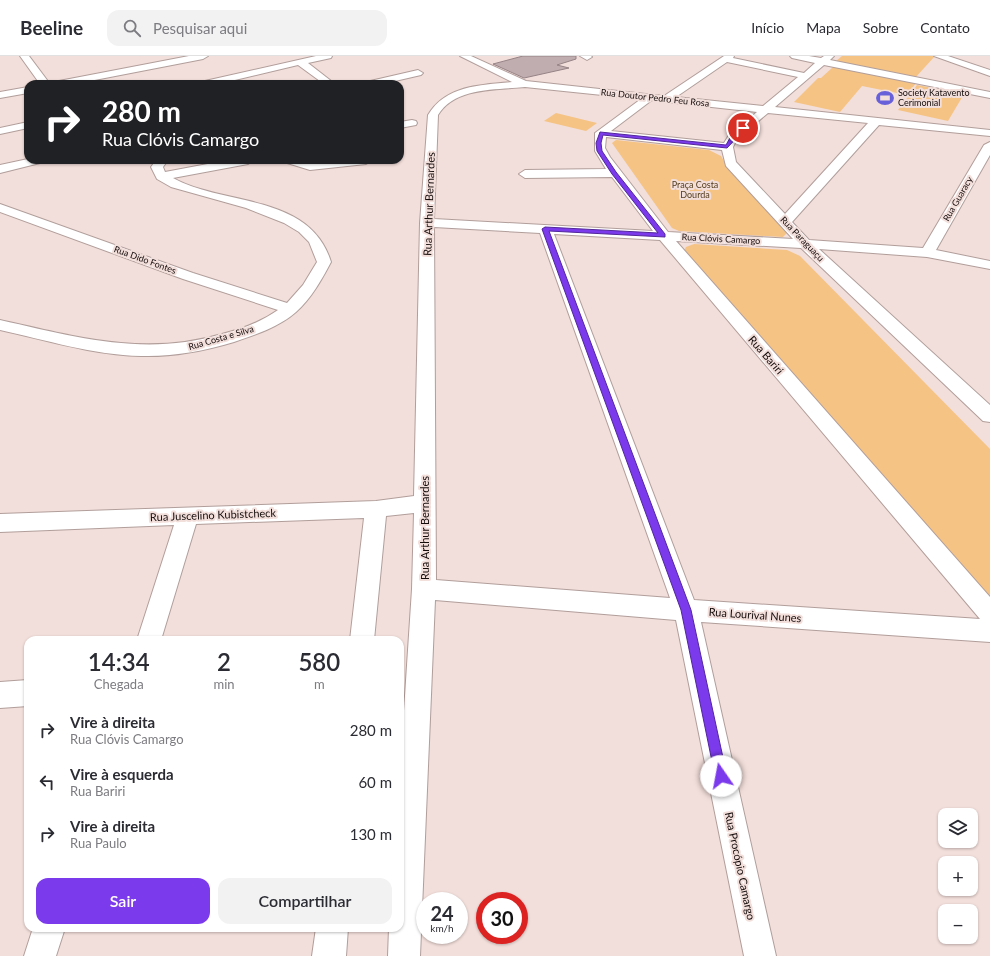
<!DOCTYPE html>
<html lang="pt">
<meta charset="utf-8">
<style>
body{margin:0;font-family:Lato,sans-serif;background:#f2f2f3;color:#2b2b33;height:100vh;display:flex;flex-direction:column;font-size:15px;white-space:nowrap}
*{box-sizing:border-box;margin:0}
p{font-size:13px;color:#7c7c81}
.icon{flex:none;width:22px;height:22px;fill:none;stroke:currentColor;stroke-width:2;stroke-linecap:round;stroke-linejoin:round}
.map{position:relative;flex:1;overflow:hidden}
.details{position:absolute;left:24px;top:580px;width:380px;height:296px;display:flex;flex-direction:column;background:#fff;border-radius:12px;box-shadow:0 1px 3px #0004}
.details>*{flex:none}
.top-card{position:absolute;left:24px;top:24px;width:380px;height:84px;border-radius:12px;box-shadow:0 1px 3px #0004;background:#202124;color:#fff;overflow:hidden}
.controls{position:absolute;left:938px;top:752px;display:grid;gap:8px}
.controls a{display:grid;place-items:center;width:40px;height:40px;border-radius:8px;background:#fff;box-shadow:0 1px 3px #0004;font-size:20px}
.speed{position:absolute;left:416px;top:836px;display:flex;gap:8px;font-size:20px;font-weight:700;text-align:center}
.speed>*{display:grid;place-content:center;width:52px;height:52px;border-radius:50%;background:#fff;box-shadow:0 1px 3px #0004;line-height:1}
.speed small{font-size:10px;font-weight:400}
.speed .limit{border:6px solid #d22;background:#fff;color:#111}
.pin{position:absolute;display:grid;place-items:center;width:34px;height:34px;color:#fff;margin:-17px;border:2px solid #fff;border-radius:50%;box-shadow:0 1px 4px #0007}
.me{position:absolute;width:44px;margin:-22px;rotate:348deg;stroke-linejoin:round;filter:drop-shadow(0 0 3px #0008)}
.turn{display:flex;align-items:center;gap:14px;height:84px;padding:0 12px;font-size:18px}
.turn .icon{width:52px;height:52px;stroke-width:2.5}
.turn b{display:block;font-size:28px;line-height:34px}
.eta{display:flex;justify-content:space-evenly;align-items:center;height:68px;text-align:center}
.eta b{font-size:24px;font-weight:600;line-height:28px}
.action{display:flex;gap:8px;margin-top:auto;padding:8px 12px}
.action a{flex:1;height:46px;border-radius:12px;background:#7c3aed;color:#fff;font-size:16px;font-weight:600;line-height:46px;text-align:center}
.action a+a{background:#f2f2f3;color:#2b2b33}
ul{padding:0;list-style:none}
li{display:flex;align-items:center;gap:12px;height:52px;padding:0 12px}
li div{flex:1}
li b{display:block;font-size:15px}
li em{font-style:normal}
header{display:flex;align-items:center;gap:24px;box-sizing:border-box;height:56px;padding:0 20px;background:#fff;border-bottom:1px solid #e1e1e2}
header strong{font-size:19px}
nav{display:flex;gap:22px;margin-inline-start:auto;font-size:14px}
.search{width:280px;height:36px;background:#f2f2f3;display:flex;align-items:center;gap:10px;box-sizing:border-box;padding:0 14px;border-radius:12px;color:#7c7c81;font-size:15px}
.map>svg:first-child{display:block}
.green{fill:#f5c384}
.building{fill:#c0adb0;stroke:#968386}
.lines{fill:none;stroke-linecap:round;stroke-linejoin:round}
.minor-casing{stroke:#b19e9b;stroke-width:2}
.minor{fill:#fff;fill-rule:evenodd}
.route{fill:#7c3aed;stroke:#51269a}
.labels{text-anchor:middle;stroke-width:4;stroke-linejoin:round;paint-order:stroke}
.far-poi-label{font-size:9px;fill:#140d0c;stroke:#f2deda;text-anchor:start}
.far-street-label{font-size:9px;fill:#140d0c;stroke:#f2deda}
.far-park-label{font-size:9px;fill:#543d1d;stroke:#f2deda}
.street-label{font-size:11px;fill:#140d0c;stroke:#f2deda}
</style>
<header>
<strong>Beeline</strong>
<div class="search"><svg class="icon" aria-label="search" viewBox="0 0 24 24"><circle cx="10" cy="10" r="6"/><path d="M15 15l6 6"/></svg>Pesquisar aqui</div>
<nav><a>Início</a><a>Mapa</a><a>Sobre</a><a>Contato</a></nav>
</header>
<div class="map">
<svg width="990" height="900" viewBox="0 0 990 900">
<rect width="100%" height="100%" fill="#f2deda"/>
<!-- green -->
<path class="green" d="M842,0H935L915,22L835,6Z
M833,11L916,27L907,39L862,30L840,56L794,46L818,22H821Z
M917,29L964,38L948,65L898,54Z
M556,57L597,67L586,75L544,65Z
M616,84L709,94L721,100L730,115L787,177L783,181L679,175L672,172L612,87Z
M694,188L787,194L800,200L990,393V547L683,197L686,191Z"/>
<!-- building -->
<path class="building" d="M523,0H576V3L557,9L569,12L524,22L493,8Z"/>
<g class="lines">
<!-- minor casing -->
<g class="minor-casing">
<path id="minor" d="M20,0H29L50,28H40Z
M189,0H208L203,3L74,28H54L59,25Z
M316,0H332L331,2L308,7L335,28H324L298,9L218,28H200L205,25Z
M460,0H471L526,25L664,40L724,0H734L733,2L804,17L815,7L792,2L790,0H809L821,2L824,0H834L830,4L990,36V42L824,9L775,51L990,74V80L879,69L792,166L809,184L923,192L984,89L990,86V99L936,194L990,205V213L927,201L819,193L990,349V366L983,365L801,192L676,185L990,541V586L701,566L776,900H744L676,564L435,544L420,900H388L389,872H400V716L412,533L414,457L386,460L374,584H350L364,462L196,468L161,584H137L174,469L0,476V458L376,445L414,440L420,167L428,59C446,29 481,29 512,26ZM727,6L798,21L763,50L676,41ZM525,31L641,43L595,77V95L606,113L525,114L519,118L525,122L612,121L653,175L434,163L438,59C455,31 496,34 525,31ZM652,44L666,46L757,56L729,79L724,87L611,75ZM768,57L868,67L785,158L736,106L733,91L737,83ZM606,81L722,94L726,110L793,183L668,176L610,101L605,92ZM434,171L540,177L670,542L436,524ZM554,178L660,184L980,563L694,544Z
M580,0H591L592,1L587,4Z
M934,0H948L990,14V20Z
M418,14L423,17L421,19L382,28H364L366,26Z
M28,31V37L0,42V36Z
M412,64L416,65L417,67L416,69L400,72V66Z
M28,66V72L0,78V72Z
M28,103L46,104L44,106L0,117V109Z
M156,104H168L163,111L165,116L229,104H254L248,108L173,122C223,150 310,137 331,206C322,223 311,243 296,256C279,271 255,279 234,286C204,295 172,301 141,300C93,299 46,284 0,274V264C76,281 145,301 222,278C242,273 261,266 278,254L183,223L0,156V148L193,217L287,247L303,229L317,206L309,186L299,176L284,167L246,152L171,131L157,123L151,111Z
M282,104H301L310,106L333,104H372L366,108L310,114L284,106Z
M28,624V650L0,652V626Z
M33,872H65L56,900H24Z
M316,872H348L346,900H312Z"/>
</g>
<!-- minor -->
<use href="#minor" class="minor"/>
</g>
<!-- route -->
<path class="route" d="M743,70L745,73L727,92L603,79L601,87L602,95L616,116L665,178V181L549,175L691,554L727,720L726,724L721,726L717,724L715,720L681,554L542,173L545,171L658,177L612,118L597,95L596,87L600,76L726,89L731,80Z"/>
<!-- icons -->
<defs>
<g id="stadium-bare" transform="scale(1.38)"><path d="M0-5a6.5 5 0 1 0 0 10a6.5 5 0 1 0 0-10ZM-3.5-1.8h7v3.6h-7Z" fill="#6860da" stroke="#f2deda" stroke-width="2.5" paint-order="stroke"/></g>
</defs>
<g fill-rule="evenodd">
<use href="#stadium-bare" x="885" y="42"/>
</g>
<g class="labels">
<!-- far-poi labels -->
<g class="far-poi-label">
<text x="898" y="40">Society Katavento<tspan x="898" dy="10">Cerimonial</tspan></text>
</g>
<!-- far-street labels -->
<g class="far-street-label">
<text transform="translate(655 42) rotate(6)" y="3">Rua Doutor Pedro Feu Rosa</text>
<text transform="translate(958 143) rotate(-60)" y="3">Rua Guaracy</text>
<text transform="translate(721 183) rotate(3)" y="3">Rua Clóvis Camargo</text>
<text transform="translate(802 183) rotate(46)" y="3">Rua Paraguaçu</text>
<text transform="translate(145 204) rotate(20)" y="3">Rua Dido Fontes</text>
<text transform="translate(221 282) rotate(-16)" y="3">Rua Costa e Silva</text>
</g>
<!-- far-park labels -->
<g class="far-park-label">
<text x="695" y="132">Praça Costa<tspan x="695" dy="10">Dourda</tspan></text>
</g>
<!-- street labels -->
<g class="street-label">
<text transform="translate(429 148) rotate(-88)" y="4">Rua Arthur Bernardes</text>
<text transform="translate(766 299) rotate(49)" y="4">Rua Bariri</text>
<text transform="translate(213 459) rotate(-2)" y="4">Rua Juscelino Kubistcheck</text>
<text transform="translate(425 472) rotate(-90)" y="4">Rua Arthur Bernardes</text>
<text transform="translate(755 559) rotate(4)" y="4">Rua Lourival Nunes</text>
<text transform="translate(740 810) rotate(78)" y="4">Rua Procópio Camargo</text>
</g>
</g>
</svg>
<div class="controls">
<a><svg class="icon" aria-label="layers" viewBox="0 0 24 24"><path d="M12 4l9 5-9 5-9-5zM3 14l9 5 9-5"/></svg></a>
<a>+</a>
<a>−</a>
</div>
<div class="speed"><div>24<small>km/h</small></div><div class="limit">30</div></div>
<div class="pin" style="left:743px;top:72px;background:#d93025"><svg class="icon" aria-label="arrive" viewBox="0 0 24 24"><path d="M6 21V4h12l-3 4 3 4H6"/></svg></div>
<svg class="me" style="left:721px;top:720px" viewBox="-20 -20 40 40"><circle r="19" fill="#fff"/><path d="M0-13L10 11 0 6-10 11z" fill="#7c3aed"/></svg>
<div class="top-card">
<div class="turn"><svg class="icon" aria-label="right" viewBox="0 0 24 24"><path d="M7 20v-9h11M14 6l5 5-5 5"/></svg><div><b>280 m</b>Rua Clóvis Camargo</div></div>
</div>
<section class="details">
<div class="eta">
<div><b>14:34</b><p>Chegada</p></div>
<div><b>2</b><p>min</p></div>
<div><b>580</b><p>m</p></div>
</div>
<ul>
<li><svg class="icon" aria-label="right" viewBox="0 0 24 24"><path d="M7 20v-9h11M14 6l5 5-5 5"/></svg><div><b>Vire à direita</b><p>Rua Clóvis Camargo</p></div><em>280 m</em></li>
<li><svg class="icon" aria-label="left" viewBox="0 0 24 24"><path d="M17 20v-9H6M10 6l-5 5 5 5"/></svg><div><b>Vire à esquerda</b><p>Rua Bariri</p></div><em>60 m</em></li>
<li><svg class="icon" aria-label="right" viewBox="0 0 24 24"><path d="M7 20v-9h11M14 6l5 5-5 5"/></svg><div><b>Vire à direita</b><p>Rua Paulo</p></div><em>130 m</em></li>
</ul>
<div class="action"><a>Sair</a><a>Compartilhar</a></div>
</section>
</div>
